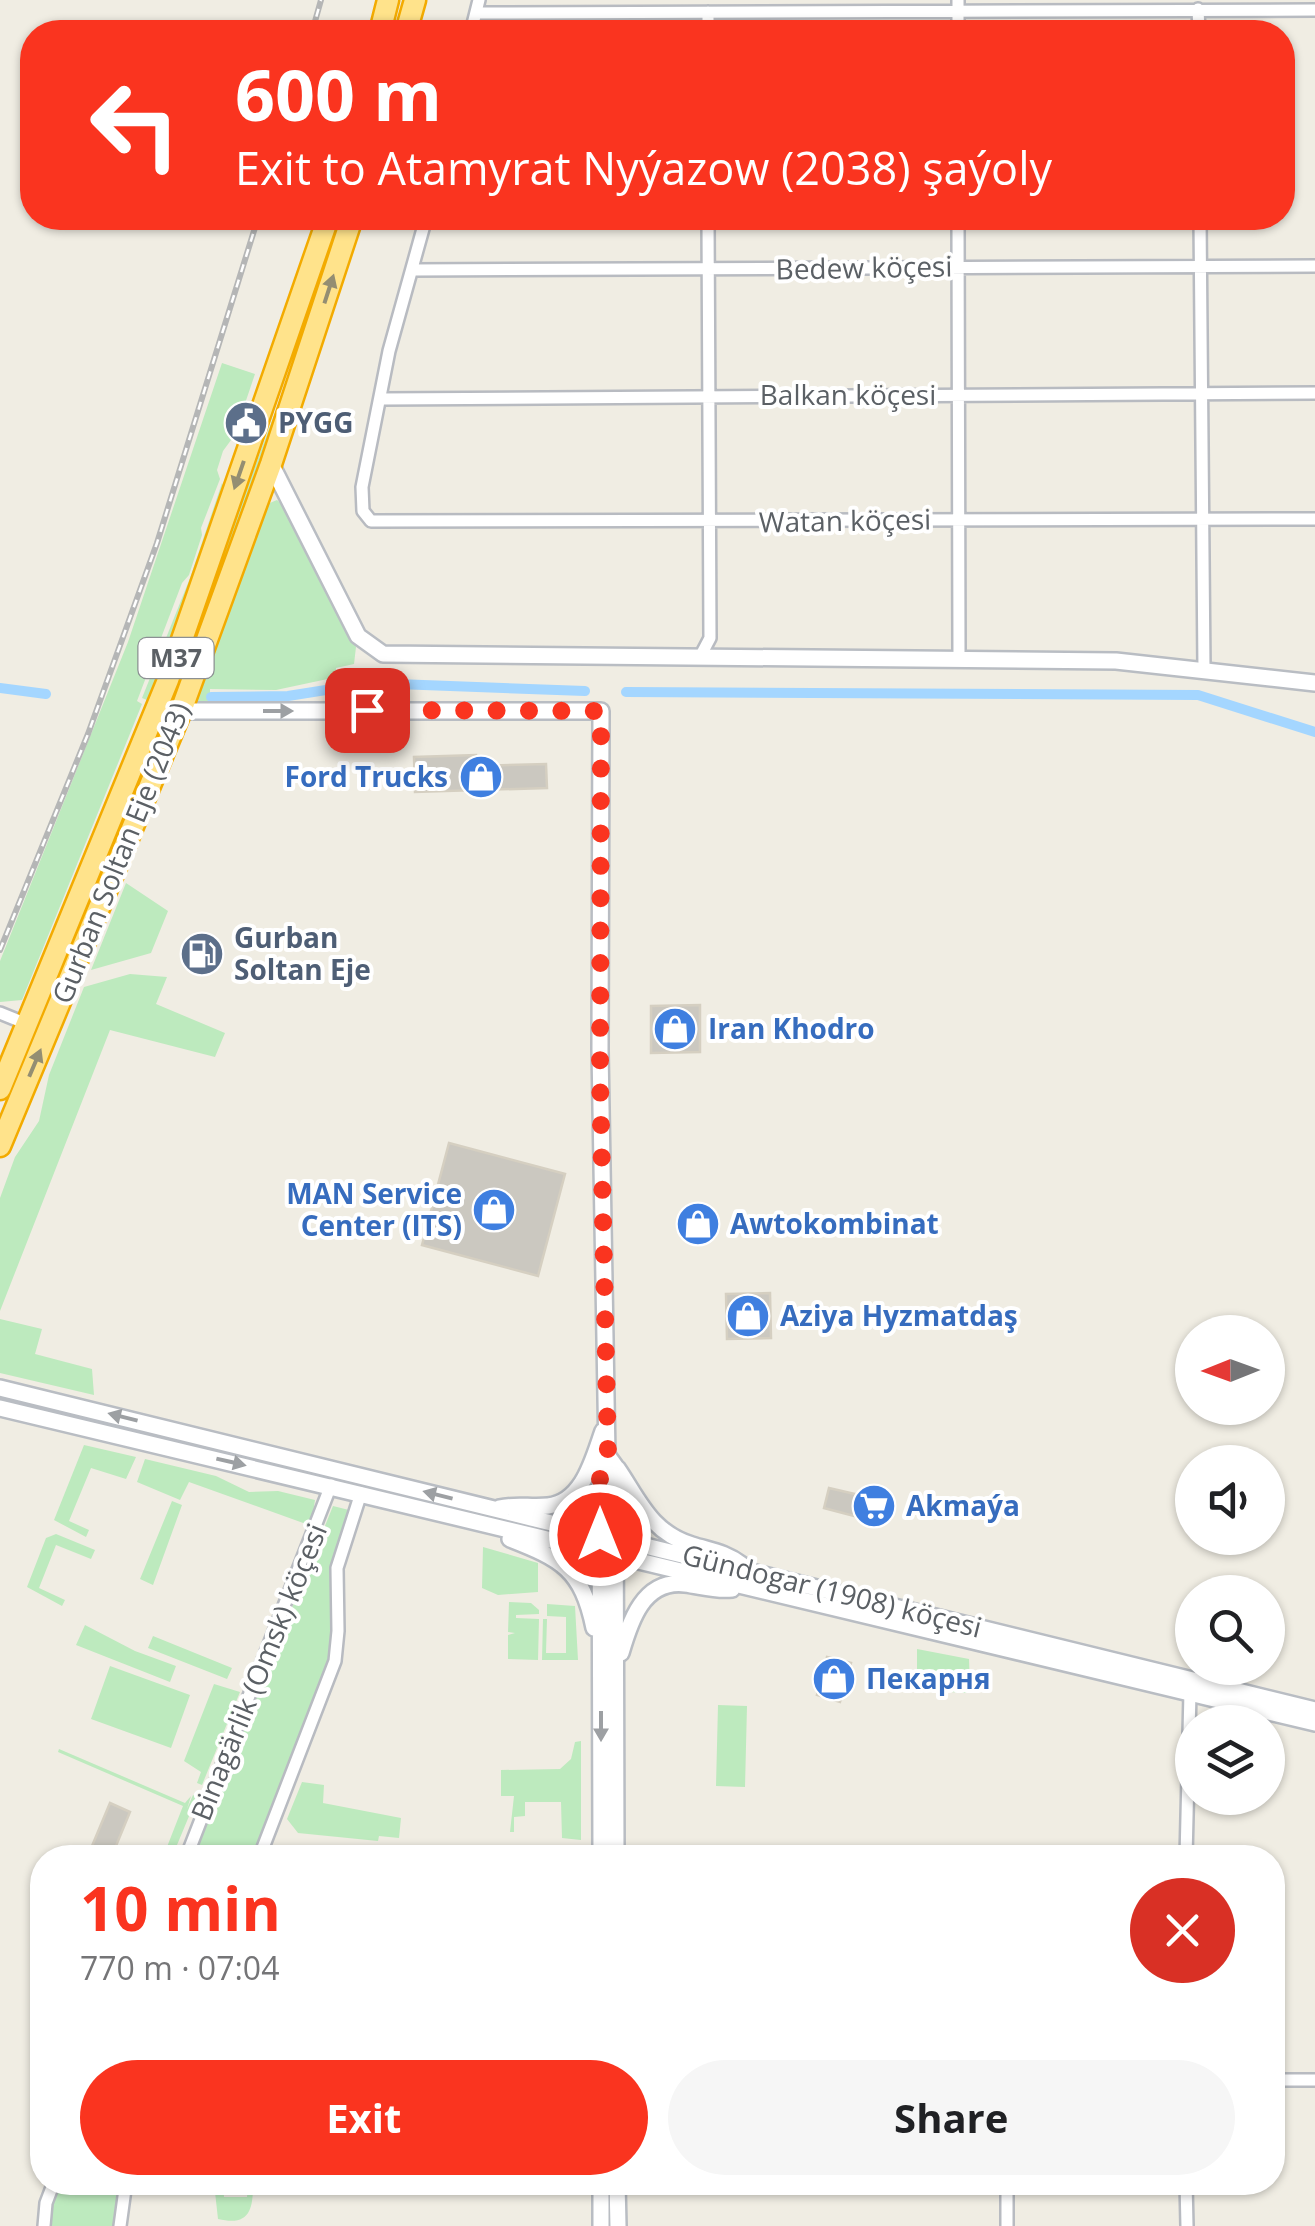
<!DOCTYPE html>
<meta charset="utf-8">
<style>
body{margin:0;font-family:"Open Sans",sans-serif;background:#f6f6f6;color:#202124;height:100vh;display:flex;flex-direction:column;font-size:38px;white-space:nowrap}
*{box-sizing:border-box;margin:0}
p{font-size:32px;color:#757577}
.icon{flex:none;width:55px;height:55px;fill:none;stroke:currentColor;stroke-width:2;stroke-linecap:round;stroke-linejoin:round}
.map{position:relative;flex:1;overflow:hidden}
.side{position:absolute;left:30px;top:1845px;width:1255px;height:350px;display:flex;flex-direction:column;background:#fff;border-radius:40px;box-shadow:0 2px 8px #0004}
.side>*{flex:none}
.guide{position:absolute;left:20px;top:20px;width:1275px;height:210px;border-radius:40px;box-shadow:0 2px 8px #0004;background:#fa341f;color:#fff;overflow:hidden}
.needle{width:65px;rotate:269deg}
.controls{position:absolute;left:1175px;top:1315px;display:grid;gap:20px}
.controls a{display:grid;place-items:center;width:110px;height:110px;border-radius:50%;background:#fff;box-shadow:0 2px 8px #0004;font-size:50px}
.pin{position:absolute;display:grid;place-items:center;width:85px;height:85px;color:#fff;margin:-42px;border-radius:20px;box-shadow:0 5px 15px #0006}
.me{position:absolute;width:110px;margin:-55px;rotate:0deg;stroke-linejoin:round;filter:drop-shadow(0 0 8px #0008)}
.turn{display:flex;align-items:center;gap:35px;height:210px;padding:0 50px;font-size:45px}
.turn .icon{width:130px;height:130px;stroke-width:2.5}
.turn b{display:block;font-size:70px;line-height:85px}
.round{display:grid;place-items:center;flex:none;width:105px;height:105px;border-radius:52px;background:#f6f6f6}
.headline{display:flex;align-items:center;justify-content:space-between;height:170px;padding:0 50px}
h1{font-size:60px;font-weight:700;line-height:75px;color:#fa341f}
.primary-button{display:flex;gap:20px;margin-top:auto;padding:20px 50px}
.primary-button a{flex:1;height:115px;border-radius:60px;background:#fa341f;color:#fff;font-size:40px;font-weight:700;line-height:115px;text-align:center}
.primary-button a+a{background:#f6f6f6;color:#202124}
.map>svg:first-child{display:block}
.green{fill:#bdeabe}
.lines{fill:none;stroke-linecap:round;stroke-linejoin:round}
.canal{stroke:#a4d6ff;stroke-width:10}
.building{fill:#cbc8c0;stroke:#d5cfc1;stroke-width:2.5}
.street-casing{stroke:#b8bbc1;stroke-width:16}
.secondary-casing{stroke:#b9bdc3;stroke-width:20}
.highway-casing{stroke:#f3ab00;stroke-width:25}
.street{stroke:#fff;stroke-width:11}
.secondary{stroke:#fff;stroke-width:15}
.highway{stroke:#ffe38b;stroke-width:20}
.rail-casing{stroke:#b5b6b6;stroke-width:6}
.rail{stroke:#fff;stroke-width:2.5;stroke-dasharray:8;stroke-linecap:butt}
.oneway{fill:#948e72}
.oneway2{fill:#9da0a3}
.route{stroke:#fa341f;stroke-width:18;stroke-dasharray:0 32.4}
.labels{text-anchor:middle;stroke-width:8;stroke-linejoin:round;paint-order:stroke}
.shield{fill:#fff;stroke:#8c9093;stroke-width:2.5}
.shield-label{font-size:25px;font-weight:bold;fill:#5b6065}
.street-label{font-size:28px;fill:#5b6065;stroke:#fff}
.service-label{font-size:28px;font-weight:bold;fill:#4e5e75;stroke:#fff;text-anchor:start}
.shop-label{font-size:28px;font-weight:bold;fill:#366cbe;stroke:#fff;text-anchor:start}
</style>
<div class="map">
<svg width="1315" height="2226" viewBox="0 0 1315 2226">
<rect width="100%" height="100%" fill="#f0ede3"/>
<!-- green -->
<path class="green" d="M222,363L255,374L234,436L223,451L217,470L220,479L201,528L202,535L189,575L182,583L137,701L142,704L22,1000L0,1002V961L128,642Z
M277,407L280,411L183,672L201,612Z
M222,483L225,489L158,679L29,994L147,700L142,698L190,578Z
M277,500L284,506L356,647L354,664L336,668L337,677L276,690L210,689V704L192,709L265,505Z
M170,708V711L0,1122L8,1092L165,709Z
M126,883L168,911L151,953L91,970Z
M130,974L167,977L156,1004L225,1033L215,1057L110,1030L0,1311V1198L15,1157L39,1121L49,1075L84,987Z
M0,1319L42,1329L35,1354L92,1369L94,1395L0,1373Z
M84,1445L136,1457L126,1479L91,1468L69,1521L89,1530L86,1537L54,1520Z
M145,1459L216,1476L249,1492L278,1491L315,1500L312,1520L306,1524L189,1482L180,1500L137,1482Z
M172,1501L182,1505L153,1585L140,1579Z
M333,1506L349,1510L331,1564L334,1620L328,1665L253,1857L191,1858Z
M56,1534L95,1550L91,1559L56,1545L39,1588L65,1600L62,1606L27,1587L46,1538Z
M483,1547L538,1563V1592L498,1595L482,1588Z
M509,1602L531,1603L539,1610V1614L516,1615V1618L539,1619L538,1660L508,1659V1635L515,1633L508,1632Z
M547,1604L575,1606L578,1660H542L543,1619H547L546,1653H566V1617L547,1616Z
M85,1625L135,1651L176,1666L170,1682L76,1645Z
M153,1636L232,1668L227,1679L148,1648Z
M917,1649L969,1659L970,1689L966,1693L917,1690Z
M110,1666L190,1695L171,1748L91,1719Z
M214,1684L240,1692L202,1785L197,1783L201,1772L184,1761Z
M718,1705L747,1706L745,1787L716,1786Z
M581,1741V1840L562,1838L561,1802H525V1816L514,1817V1832H510L514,1796H501V1770L560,1769L571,1759L575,1742Z
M59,1749L185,1803L191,1796L187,1809L193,1795L197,1797L172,1857L156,1851L165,1852L183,1806L58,1752Z
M302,1782L324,1785L323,1803L401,1818L399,1838L379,1836L378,1841L298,1833L287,1819Z
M60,2183H121L116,2226H49L51,2205Z
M214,2183H223L224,2197H247L248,2185H253C253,2212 248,2226 218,2219Z"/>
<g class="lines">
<!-- canal -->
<path class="canal" d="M0,688L46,694
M626,692L1198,695L1315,732
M211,697L288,696L370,683L585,691"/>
</g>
<!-- building -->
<path class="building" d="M476,755V766L546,764L547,788L415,792L414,757Z
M700,1005V1052L651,1053V1006Z
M449,1143L565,1174L538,1276L422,1245Z
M770,1293L771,1338L727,1339L726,1294Z
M829,1488L859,1495L854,1516L824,1508Z
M827,1657L851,1663L840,1702L817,1695Z
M110,1803L130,1812L111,1858H87Z
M548,1848L555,1858H498V1849Z"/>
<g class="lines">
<!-- street casing -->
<g class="street-casing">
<path id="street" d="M958,0V32
M1198,9L1199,32
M708,12V32
M476,13L1315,10
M471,32L479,0
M426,218L389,351L362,487L363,511L371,521L1315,519
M958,218L959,659
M1200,218L1204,670
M413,270L1315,266
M382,399L1315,393
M700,657L710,638L708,218
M0,1013L27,1024
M186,1858L331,1485
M259,1858L335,1661L338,1631L337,1568L361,1493
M1186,1858L1190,1692
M1272,2080H1315
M1007,2182V2226
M1186,2182L1187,2226
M44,2226L46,2203L54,2182
M120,2226L126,2182"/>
</g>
<!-- secondary casing -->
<g class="secondary-casing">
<path id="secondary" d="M271,464L358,636L383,654L1116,661L1315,683
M181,711H601L600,1050L607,1455L600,1467L601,1858
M0,1388L1315,1710
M0,1408L1315,1723
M607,1455L615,1466L616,1858
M617,1468C639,1500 650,1532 692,1545C711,1551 725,1552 742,1565
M499,1508C517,1504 531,1508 548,1506C583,1502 593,1459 603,1431
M510,1539C561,1559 582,1569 594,1628
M621,1653C630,1622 643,1579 685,1584C701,1586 715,1591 732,1589
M617,2182L618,2226
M601,2226V2182"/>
</g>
<!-- highway casing -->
<g class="highway-casing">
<path id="highway" d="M380,32L388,0
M406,32L415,0
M0,1089L168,680L328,218
M0,1146L181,711L271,464L352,218"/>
</g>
<!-- street -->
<use href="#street" class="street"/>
<!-- secondary -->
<use href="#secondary" class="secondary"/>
<!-- highway -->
<use href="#highway" class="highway"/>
<!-- rail casing -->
<g class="rail-casing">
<path id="rail" d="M312,32L321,0
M0,950L88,734L157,543L258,218"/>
</g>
<!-- rail -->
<use href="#rail" class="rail"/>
</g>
<!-- one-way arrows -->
<defs><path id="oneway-solid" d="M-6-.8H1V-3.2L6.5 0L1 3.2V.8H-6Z" transform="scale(2.5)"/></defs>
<g class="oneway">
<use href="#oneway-solid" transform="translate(329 289) rotate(-72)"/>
<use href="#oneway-solid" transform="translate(239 475) rotate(109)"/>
<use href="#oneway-solid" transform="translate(35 1063) rotate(-67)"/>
</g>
<g class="oneway2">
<use href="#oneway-solid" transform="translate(278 711)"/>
<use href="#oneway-solid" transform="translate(123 1417) rotate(-166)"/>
<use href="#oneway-solid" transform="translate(231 1462) rotate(13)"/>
<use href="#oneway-solid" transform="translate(438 1495) rotate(-166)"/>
<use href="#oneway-solid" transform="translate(601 1726) rotate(90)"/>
</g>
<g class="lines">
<!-- route -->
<path class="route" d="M367,710L601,711L600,1078L608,1455L600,1467V1535"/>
</g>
<!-- icons -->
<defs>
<g id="civic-disc" transform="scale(2.25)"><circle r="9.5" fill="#5c6f8a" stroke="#fff"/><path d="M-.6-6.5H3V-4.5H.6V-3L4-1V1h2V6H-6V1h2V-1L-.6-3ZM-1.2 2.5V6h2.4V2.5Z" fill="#fff"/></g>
<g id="shop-disc" transform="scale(2.25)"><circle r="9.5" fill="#3f7fe0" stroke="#fff"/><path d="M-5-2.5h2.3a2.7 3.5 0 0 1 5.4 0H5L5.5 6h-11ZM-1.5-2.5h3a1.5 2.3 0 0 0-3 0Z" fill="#fff"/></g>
<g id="fuel-disc" transform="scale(2.25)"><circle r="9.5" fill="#5c6f8a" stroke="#fff"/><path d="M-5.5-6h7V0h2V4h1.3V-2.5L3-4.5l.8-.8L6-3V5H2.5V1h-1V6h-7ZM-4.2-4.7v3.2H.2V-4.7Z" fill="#fff"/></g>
<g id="supermarket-disc" transform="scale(2.25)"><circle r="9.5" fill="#3f7fe0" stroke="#fff"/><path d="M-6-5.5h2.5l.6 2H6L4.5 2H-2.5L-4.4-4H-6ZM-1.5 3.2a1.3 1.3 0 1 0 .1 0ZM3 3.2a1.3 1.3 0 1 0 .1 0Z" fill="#fff"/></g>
</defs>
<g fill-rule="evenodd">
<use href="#civic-disc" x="246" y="423"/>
<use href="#shop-disc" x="481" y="777"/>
<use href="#fuel-disc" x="202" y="954"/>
<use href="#shop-disc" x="675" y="1029"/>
<use href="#shop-disc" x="494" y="1210"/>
<use href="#shop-disc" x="698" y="1224"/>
<use href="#shop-disc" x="748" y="1316"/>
<use href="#supermarket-disc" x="874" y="1506"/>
<use href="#shop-disc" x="834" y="1679"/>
</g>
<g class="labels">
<!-- shield labels -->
<rect class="shield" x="138.5" y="638" width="75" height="40" rx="8"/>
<g class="shield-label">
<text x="176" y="667">M37</text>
</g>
<!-- street labels -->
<g class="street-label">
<text transform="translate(864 268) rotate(-1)" y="10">Bedew köçesi</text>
<text x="848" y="405">Balkan köçesi</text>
<text transform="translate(845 521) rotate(-1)" y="10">Watan köçesi</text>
<text transform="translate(121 853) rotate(-68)" y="10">Gurban Soltan Eje (2043)</text>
<text transform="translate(832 1591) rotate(14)" y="10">Gündogar (1908) köçesi</text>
<text transform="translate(259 1672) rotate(-68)" y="10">Binagärlik (Omsk) köçesi</text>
</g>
<!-- service labels -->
<g class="service-label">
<text x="278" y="433">PYGG</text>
<text x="234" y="948">Gurban<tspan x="234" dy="32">Soltan Eje</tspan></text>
</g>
<!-- shop labels -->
<g class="shop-label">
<text x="448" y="787" text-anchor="end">Ford Trucks</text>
<text x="708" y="1039">Iran Khodro</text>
<text x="462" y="1204" text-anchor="end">MAN Service<tspan x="462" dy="32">Center (ITS)</tspan></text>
<text x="730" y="1234">Awtokombinat</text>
<text x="780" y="1326">Aziya Hyzmatdaş</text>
<text x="906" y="1516">Аkmaýa</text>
<text x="866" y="1689">Пекарня</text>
</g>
</g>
</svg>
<div class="controls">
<a><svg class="needle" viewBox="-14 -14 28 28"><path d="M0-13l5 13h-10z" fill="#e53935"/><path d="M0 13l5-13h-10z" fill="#757577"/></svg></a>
<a><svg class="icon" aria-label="sound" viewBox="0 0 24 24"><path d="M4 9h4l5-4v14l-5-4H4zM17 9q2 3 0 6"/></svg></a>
<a><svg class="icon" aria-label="search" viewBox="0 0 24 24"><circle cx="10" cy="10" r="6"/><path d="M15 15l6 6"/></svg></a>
<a><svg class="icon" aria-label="layers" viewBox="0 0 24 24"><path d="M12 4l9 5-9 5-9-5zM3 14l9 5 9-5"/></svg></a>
</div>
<div class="pin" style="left:367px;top:710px;background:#d93025"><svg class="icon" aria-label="arrive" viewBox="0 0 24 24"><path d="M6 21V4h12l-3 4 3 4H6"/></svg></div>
<svg class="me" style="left:600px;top:1535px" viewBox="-20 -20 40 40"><circle r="17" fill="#fa341f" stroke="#fff" stroke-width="3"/><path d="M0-11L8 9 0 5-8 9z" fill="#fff"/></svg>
<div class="guide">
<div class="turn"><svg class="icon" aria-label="left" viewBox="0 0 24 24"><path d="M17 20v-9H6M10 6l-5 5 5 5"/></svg><div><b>600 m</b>Exit to Atamyrat Nyýazow (2038) şaýoly</div></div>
</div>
<section class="side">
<div class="headline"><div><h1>10 min</h1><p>770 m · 07:04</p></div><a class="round" style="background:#d93025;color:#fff"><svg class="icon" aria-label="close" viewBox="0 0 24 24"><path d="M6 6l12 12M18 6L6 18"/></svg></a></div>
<div class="primary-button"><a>Exit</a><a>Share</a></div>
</section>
</div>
